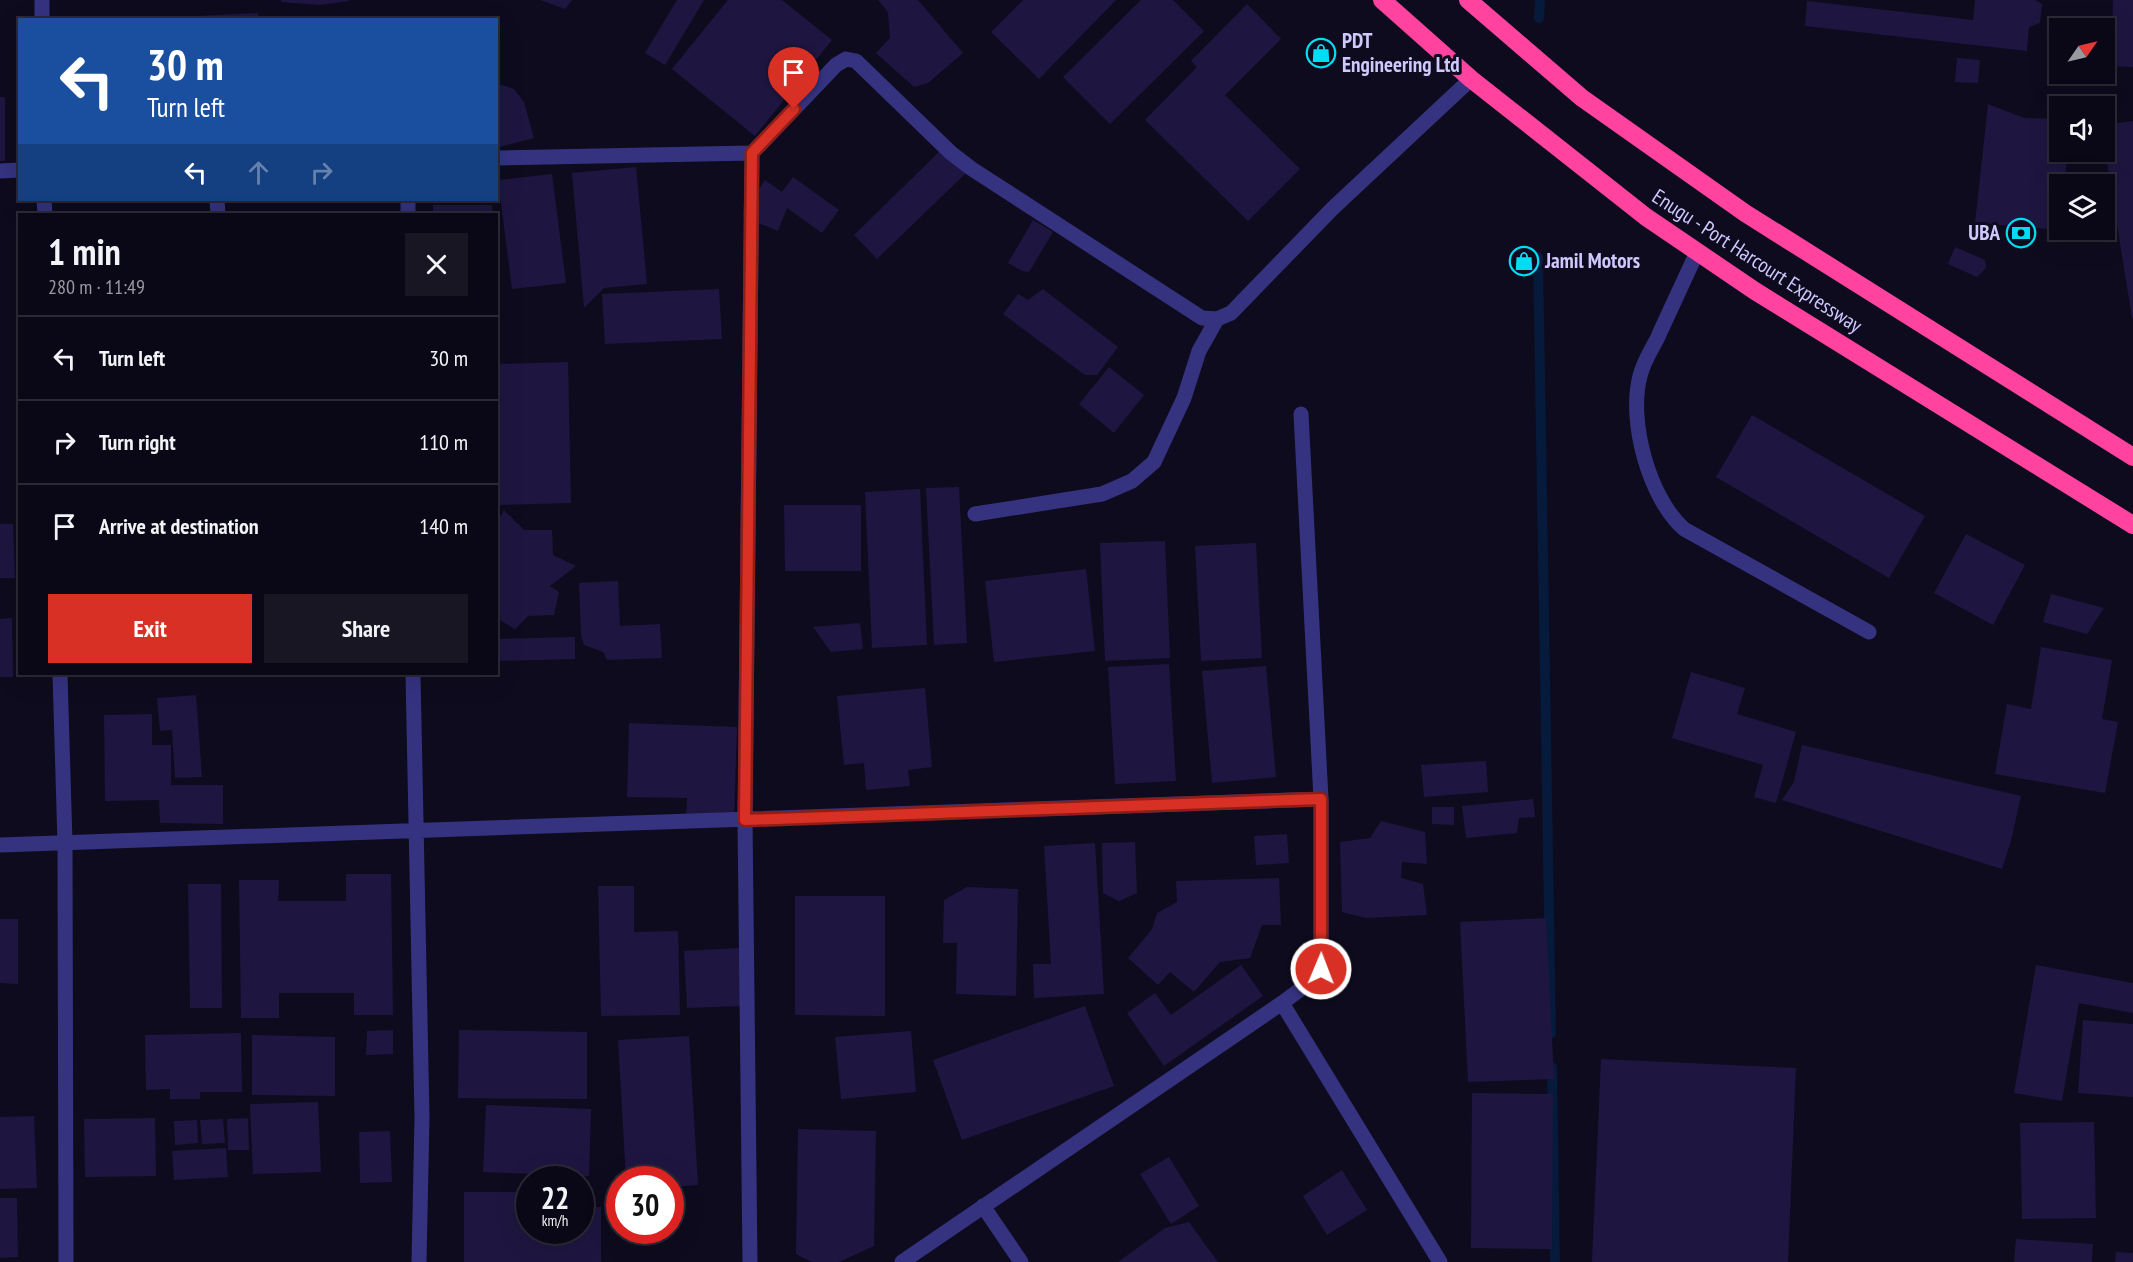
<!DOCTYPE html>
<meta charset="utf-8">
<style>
body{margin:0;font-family:"PT Sans Narrow",sans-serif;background:#181623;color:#f1f3f6;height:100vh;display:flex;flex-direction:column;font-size:22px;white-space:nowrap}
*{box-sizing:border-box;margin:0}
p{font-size:20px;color:#999aa1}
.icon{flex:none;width:33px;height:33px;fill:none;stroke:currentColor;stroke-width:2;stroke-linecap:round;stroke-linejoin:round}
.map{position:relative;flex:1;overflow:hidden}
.panel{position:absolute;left:18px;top:213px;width:480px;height:462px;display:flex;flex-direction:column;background:#0a0816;border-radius:0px;box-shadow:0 6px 24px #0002,0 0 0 2px #2a2935}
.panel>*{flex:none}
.banner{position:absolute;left:18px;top:18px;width:480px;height:183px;border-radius:0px;box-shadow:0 6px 24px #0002,0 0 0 2px #2a2935;background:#1a4fa0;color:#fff;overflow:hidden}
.needle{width:39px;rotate:56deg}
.tools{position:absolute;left:2049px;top:18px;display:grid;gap:12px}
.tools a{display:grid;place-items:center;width:66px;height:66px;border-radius:0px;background:#0a0816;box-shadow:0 6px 24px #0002,0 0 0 2px #2a2935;font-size:30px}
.speed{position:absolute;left:516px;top:1166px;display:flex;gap:12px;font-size:30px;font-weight:700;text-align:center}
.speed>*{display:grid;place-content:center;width:78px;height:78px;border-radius:50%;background:#0a0816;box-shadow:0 6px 24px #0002,0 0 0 2px #2a2935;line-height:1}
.speed small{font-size:15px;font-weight:400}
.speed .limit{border:9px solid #d22;background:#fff;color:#111}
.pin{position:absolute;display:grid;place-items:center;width:51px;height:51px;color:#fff;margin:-62px -26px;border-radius:50% 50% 50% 0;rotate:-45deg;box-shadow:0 0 6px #0007}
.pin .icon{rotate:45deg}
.me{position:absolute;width:66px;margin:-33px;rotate:1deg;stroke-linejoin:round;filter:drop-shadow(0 0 4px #0008)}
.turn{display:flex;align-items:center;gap:21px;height:126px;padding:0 30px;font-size:27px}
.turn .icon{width:78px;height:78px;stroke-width:2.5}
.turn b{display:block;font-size:42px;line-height:51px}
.lanes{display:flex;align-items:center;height:57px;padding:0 30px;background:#0003;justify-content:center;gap:30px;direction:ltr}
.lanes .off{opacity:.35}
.round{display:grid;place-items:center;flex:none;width:63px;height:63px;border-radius:0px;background:#181623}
.headline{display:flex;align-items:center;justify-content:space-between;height:102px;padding:0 30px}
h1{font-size:36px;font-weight:800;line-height:45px}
.button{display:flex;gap:12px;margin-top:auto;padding:12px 30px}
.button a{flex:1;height:69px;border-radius:0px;background:#d93025;color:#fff;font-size:24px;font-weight:800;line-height:69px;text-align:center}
.button a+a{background:#181623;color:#f1f3f6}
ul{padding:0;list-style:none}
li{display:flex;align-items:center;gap:18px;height:84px;padding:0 30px;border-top:2px solid #2a2935}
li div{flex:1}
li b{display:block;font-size:22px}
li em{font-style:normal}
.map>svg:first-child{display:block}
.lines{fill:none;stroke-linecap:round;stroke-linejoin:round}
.stream{stroke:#061a3c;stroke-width:10}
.building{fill:#1e1640}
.minor{stroke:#353380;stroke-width:15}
.highway{stroke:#ff439e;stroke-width:18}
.route-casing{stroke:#8d1f18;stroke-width:15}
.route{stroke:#d93025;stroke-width:10}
.labels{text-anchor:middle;stroke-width:6;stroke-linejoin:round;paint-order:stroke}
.poi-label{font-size:21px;font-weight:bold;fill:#cec8ff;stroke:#0e0b1e;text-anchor:start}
.street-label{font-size:21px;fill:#cec8ff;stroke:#0e0b1e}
</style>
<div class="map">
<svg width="2133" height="1262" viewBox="0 0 2133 1262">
<rect width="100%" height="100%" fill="#0e0b1e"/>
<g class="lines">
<!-- stream -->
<path class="stream" d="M1539,18L1540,0
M1538,257L1551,1033
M1552,1067L1555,1262"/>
</g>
<!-- building -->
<path class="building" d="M281,0H349V1L320,5L281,2Z
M540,0H572L565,9Z
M677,0H704L665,65L645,53Z
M728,0H782L832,40L755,136L672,69Z
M878,0H918L963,53L928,83L914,87L876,53L890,38L888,12Z
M1023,0H1116L1039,79L991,32Z
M1141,0H1173L1204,31L1110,124L1063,77Z
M1975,0H2035L2042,4L2040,23L2029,27L2027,51L1805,26L1807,1L1973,20Z
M2113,0H2133V67L2111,66Z
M1247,4L1281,39L1225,95L1300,169L1248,221L1145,120L1197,67L1191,61Z
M258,13L259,20H176L177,17Z
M1957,58L1980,60L1978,83L1955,82Z
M496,83L514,89L524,102L534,138L496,148Z
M0,97H5V161H0Z
M1988,104L2024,118L2060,119V152H2067L2065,184H2060V230L1975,223Z
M2133,121V318H2132L2104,144V125Z
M942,149L966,173L877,259L854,235Z
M636,167L647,284L604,288L584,308L572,173Z
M552,174L566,283L512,289L498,180Z
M793,177L839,210L822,233L787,208L778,231L743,217L744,191L757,192L765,180L782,192Z
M433,205H492L493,214H433Z
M1033,220L1053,232L1029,272L1022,271L1008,263Z
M1955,247L1985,260L1986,268L1977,277L1948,264Z
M719,289L722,339L605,344L602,294Z
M1043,289L1118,347L1097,375H1085L1003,314L1018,294L1028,300Z
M568,362L571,503L499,505L496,364Z
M1109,367L1144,395L1114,433L1079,404Z
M1752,415L1925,516L1889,578L1716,477Z
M959,487L967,643L934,645L926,488Z
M920,489L927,645L872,648L865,492Z
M784,505H861V571H785Z
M504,510L524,530H552L553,555L576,566L550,586L559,592L554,615L528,616L515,629L496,618V524Z
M0,524H13L15,578H0Z
M1966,534L2025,565L1993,625L1934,593Z
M1165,541L1170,658L1105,661L1100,543Z
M1256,543L1262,658L1201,661L1195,546Z
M1086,569L1095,651L994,662L985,581Z
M618,581L620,626L660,624L662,658L607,660L603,652L584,645L581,635L579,583Z
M2051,594L2104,608L2087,634L2043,622Z
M12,618L13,677H0V619Z
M860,623L863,649L831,652L813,627Z
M575,637V659L496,661V639Z
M2041,647L2112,660L2102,719L2118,722L2105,793L1995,774L2007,704L2031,709Z
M1169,664L1176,781L1115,784L1108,667Z
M1266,666L1276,777L1212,783L1202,671Z
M1691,672L1745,688L1737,714L1796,732L1776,803L1754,797L1763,765L1672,738Z
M925,688L932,767L908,770L910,786L866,790L864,763L844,765L837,696Z
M196,695L202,777L175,778L172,730L160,731L157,698Z
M152,714V745H171V785H223V824L160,823L159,800L105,801L104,715Z
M629,723L737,727L734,819L686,817L687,798L627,797Z
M1802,745L2021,796L2011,841L2002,869L1782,800L1794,782Z
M1486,761L1488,792L1424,797L1421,765Z
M1533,799L1535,817L1519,818L1517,833L1466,838L1462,806Z
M1432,807H1454V825L1432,824Z
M1381,821L1425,832L1427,864L1402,862L1401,878L1423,884L1427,915L1366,918L1342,912L1340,842L1370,838Z
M1287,834L1289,863L1256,865L1254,836Z
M1135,842L1137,893L1119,901L1103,893L1102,843Z
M1095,843L1104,994L1034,998L1033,964H1051L1044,846Z
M346,874H391L393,1015H354V993H279V1018H241L239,880H279L278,901H346Z
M1279,878L1281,925H1262L1250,958L1220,962L1194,992L1170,972L1158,985L1128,958L1152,929L1157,913L1177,902L1176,881Z
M188,884H221L222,1008H190Z
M598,886H634V932L678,931L680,1015L601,1016Z
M967,887L1018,889L1016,996L956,994L957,943H943L944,900Z
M795,896H885V1016L795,1015Z
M1546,918L1554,1079L1468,1082L1460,922Z
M0,919H18V984L0,983Z
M739,948L742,1006L687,1008L684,951Z
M1241,965L1263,996L1164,1066L1127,1013L1155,993L1171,1015Z
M2036,965L2133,983V1013L2079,1003L2062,1101L2014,1093Z
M1085,1006L1114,1086L962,1140L933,1060Z
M2083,1020L2133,1024V1097L2078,1093Z
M393,1030V1054L366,1055L367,1031Z
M459,1030L587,1032V1099L458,1098Z
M911,1031L916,1092L841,1099L835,1037Z
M241,1033L242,1092H200V1099H170V1089L146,1090L145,1035Z
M252,1035L335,1037V1096L252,1095Z
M689,1036L698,1185L670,1187V1179H626L618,1040Z
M1601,1059L1796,1068L1788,1262H1592Z
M1472,1093L1553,1094L1552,1249L1471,1248Z
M318,1102L321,1172L253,1174L250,1104Z
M486,1105L591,1109L589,1176L483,1172Z
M34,1116L37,1188L0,1189V1117Z
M155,1118L156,1176L85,1177L84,1119Z
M248,1118L249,1150H228L227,1119Z
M223,1119L225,1143L202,1144L200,1120Z
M197,1120L198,1143L175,1145L174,1121Z
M2094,1122L2096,1218L2022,1219L2020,1123Z
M798,1129L876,1131L874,1246L839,1262H812L796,1254Z
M390,1131L392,1182L360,1183L359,1132Z
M226,1148L228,1177L174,1180L172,1151Z
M1169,1157L1199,1206L1171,1224L1140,1174Z
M1342,1170L1367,1210L1327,1235L1303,1196Z
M464,1192H530V1230H580V1200L585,1207H601V1262H464Z
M0,1198H17L18,1257L0,1258Z
M1189,1222L1218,1262H1118L1165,1228Z
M2016,1239L2093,1244L2092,1262H2014Z
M2116,1252L2133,1253V1262H2115Z"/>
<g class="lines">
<!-- minor -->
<path class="minor" d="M42,0V20
M496,158L752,153
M0,171L20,170
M44,200L45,214
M217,200L218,214
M408,200V214
M1697,252C1684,281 1670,310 1657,339C1651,350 1643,363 1640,376C1628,421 1649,498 1684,529L1869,632
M975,514L1102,494L1132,481L1154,462L1184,398L1199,351L1217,319
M60,674L65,843L66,1262
M413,674L422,1118L419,1262
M0,845L1321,799
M1282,1003L1440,1262
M983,1206L1021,1262
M750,1262L745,820L752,153L836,65L846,59L856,61L951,153L972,169L1202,318L1217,319L1231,313L1333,208L1471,79
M902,1262L1282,1003L1317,977L1321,970V799L1301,414"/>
<!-- highway -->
<path class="highway" d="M1382,0L1471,79L1646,217L1755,291L2133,525
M1468,0L1582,98L1745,213L2133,457"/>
</g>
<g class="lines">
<!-- route casing -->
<g class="route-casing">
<path id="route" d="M794,109L752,153L745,820L1321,799V969"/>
</g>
<!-- route -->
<use href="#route" class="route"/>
</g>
<!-- icons -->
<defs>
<g id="shop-ring" transform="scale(1.5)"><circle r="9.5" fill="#0e0b1e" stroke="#00dcf3" stroke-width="1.5"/><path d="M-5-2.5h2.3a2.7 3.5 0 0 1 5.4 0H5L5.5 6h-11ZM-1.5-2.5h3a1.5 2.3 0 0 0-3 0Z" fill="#00dcf3"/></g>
<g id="bank-ring" transform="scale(1.5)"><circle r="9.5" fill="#0e0b1e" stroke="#00dcf3" stroke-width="1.5"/><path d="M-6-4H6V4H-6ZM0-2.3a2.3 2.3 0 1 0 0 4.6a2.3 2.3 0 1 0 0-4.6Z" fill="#00dcf3"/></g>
</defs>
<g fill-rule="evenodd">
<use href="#shop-ring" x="1321" y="53"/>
<use href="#bank-ring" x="2021" y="233"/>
<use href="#shop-ring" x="1524" y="261"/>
</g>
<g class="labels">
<!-- poi labels -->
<g class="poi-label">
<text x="1342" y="48">PDT<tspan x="1342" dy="24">Engineering Ltd</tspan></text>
<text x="2000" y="240" text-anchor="end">UBA</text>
<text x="1545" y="268">Jamil Motors</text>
</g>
<!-- street labels -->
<g class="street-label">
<text transform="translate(1757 261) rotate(33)" y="7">Enugu - Port Harcourt Expressway</text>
</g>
</g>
</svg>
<div class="tools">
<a><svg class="needle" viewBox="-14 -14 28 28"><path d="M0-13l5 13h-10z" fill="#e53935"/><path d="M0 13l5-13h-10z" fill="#999aa1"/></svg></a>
<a><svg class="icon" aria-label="sound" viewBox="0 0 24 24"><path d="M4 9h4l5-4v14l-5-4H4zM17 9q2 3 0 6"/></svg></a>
<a><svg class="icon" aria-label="layers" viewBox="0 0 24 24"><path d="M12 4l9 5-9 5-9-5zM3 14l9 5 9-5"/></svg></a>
</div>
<div class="speed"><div>22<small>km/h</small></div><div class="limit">30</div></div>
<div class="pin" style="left:794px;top:109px;background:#d93025"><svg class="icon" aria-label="arrive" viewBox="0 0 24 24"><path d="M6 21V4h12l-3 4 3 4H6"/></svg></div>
<svg class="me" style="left:1321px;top:969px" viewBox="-20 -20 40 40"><circle r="17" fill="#d93025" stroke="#fff" stroke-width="3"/><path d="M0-11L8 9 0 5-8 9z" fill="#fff"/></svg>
<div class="banner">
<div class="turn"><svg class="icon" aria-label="left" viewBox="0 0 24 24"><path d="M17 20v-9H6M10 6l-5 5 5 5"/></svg><div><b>30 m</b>Turn left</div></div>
<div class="lanes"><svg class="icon" aria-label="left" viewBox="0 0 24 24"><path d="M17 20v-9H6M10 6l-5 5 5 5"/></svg><svg class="icon off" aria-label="ahead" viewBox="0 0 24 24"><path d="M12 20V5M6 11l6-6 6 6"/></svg><svg class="icon off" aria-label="right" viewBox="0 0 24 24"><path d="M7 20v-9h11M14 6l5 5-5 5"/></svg></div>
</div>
<section class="panel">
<div class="headline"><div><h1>1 min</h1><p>280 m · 11:49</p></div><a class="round"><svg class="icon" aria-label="close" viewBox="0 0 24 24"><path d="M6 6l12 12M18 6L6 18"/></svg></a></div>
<ul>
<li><svg class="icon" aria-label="left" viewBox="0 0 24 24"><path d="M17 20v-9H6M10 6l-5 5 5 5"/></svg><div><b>Turn left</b></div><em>30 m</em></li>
<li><svg class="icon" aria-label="right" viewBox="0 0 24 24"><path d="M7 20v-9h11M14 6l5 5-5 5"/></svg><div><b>Turn right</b></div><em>110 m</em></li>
<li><svg class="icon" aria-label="arrive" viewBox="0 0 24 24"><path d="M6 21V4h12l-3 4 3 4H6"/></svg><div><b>Arrive at destination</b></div><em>140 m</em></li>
</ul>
<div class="button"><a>Exit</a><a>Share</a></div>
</section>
</div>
